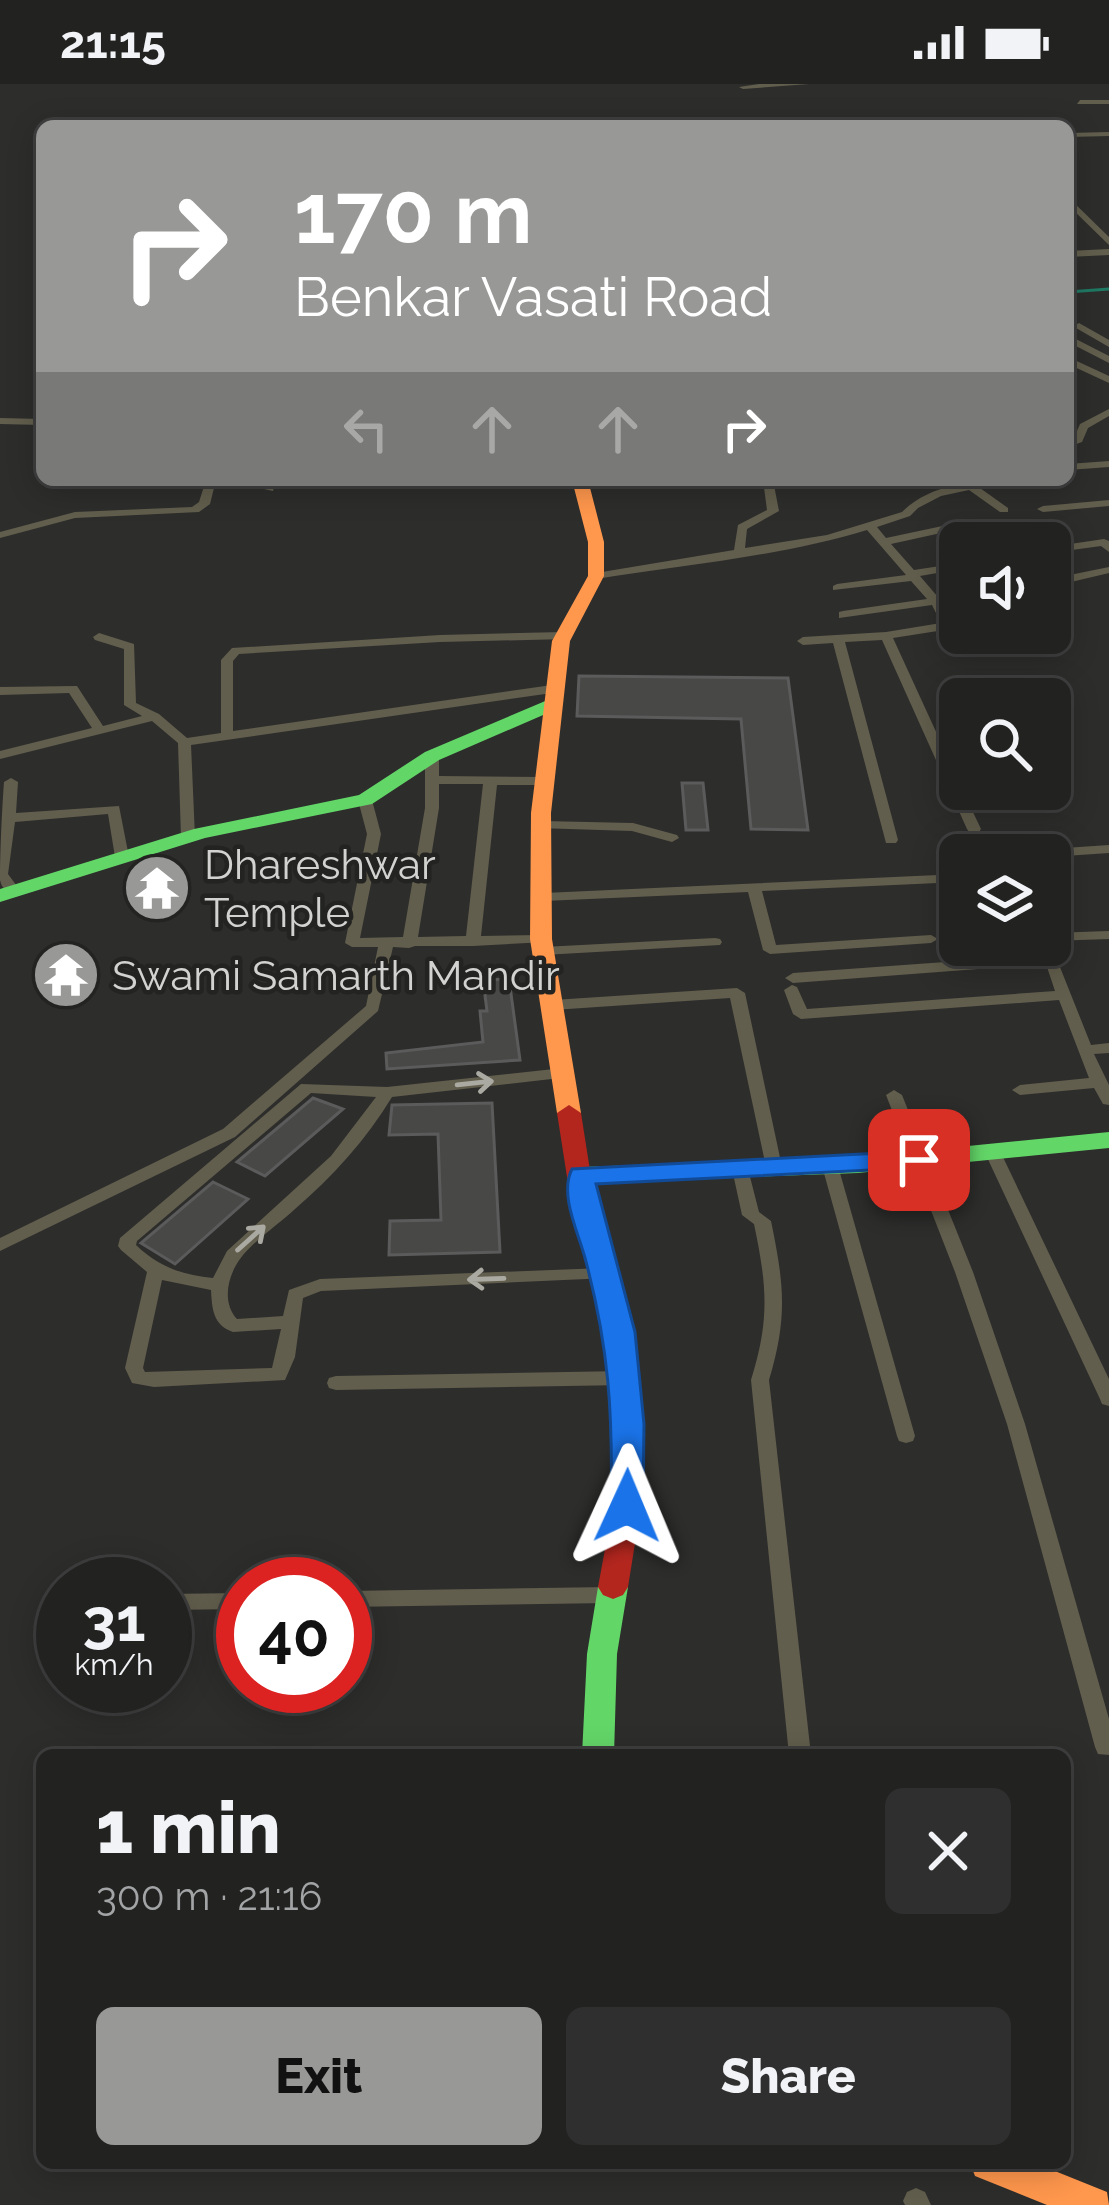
<!DOCTYPE html>
<meta charset="utf-8">
<style>
body{margin:0;font-family:Raleway,sans-serif;background:#2e2f2e;color:#f1f3f6;height:100vh;display:flex;flex-direction:column;font-size:45px;white-space:nowrap}
*{box-sizing:border-box;margin:0}
p{font-size:39px;color:#a2a4a5}
.icon{flex:none;width:66px;height:66px;fill:none;stroke:currentColor;stroke-width:2;stroke-linecap:round;stroke-linejoin:round}
.map{position:relative;flex:1;overflow:hidden}
.side{position:absolute;left:36px;top:1665px;width:1035px;height:420px;display:flex;flex-direction:column;background:#222221;border-radius:18px;box-shadow:0 6px 30px #0003,0 0 0 3px #3f3f3f}
.side>*{flex:none}
.banner{position:absolute;left:36px;top:36px;width:1038px;height:366px;border-radius:18px;box-shadow:0 6px 30px #0003,0 0 0 3px #3f3f3f;background:#989997;color:#fff;overflow:hidden}
.controls{position:absolute;left:939px;top:438px;display:grid;gap:24px}
.controls a{display:grid;place-items:center;width:132px;height:132px;border-radius:18px;background:#222221;box-shadow:0 6px 30px #0003,0 0 0 3px #3f3f3f;font-size:60px}
.speed{position:absolute;left:36px;top:1473px;display:flex;gap:24px;font-size:60px;font-weight:700;text-align:center}
.speed>*{display:grid;place-content:center;width:156px;height:156px;border-radius:50%;background:#222221;box-shadow:0 6px 30px #0003,0 0 0 3px #3f3f3f;line-height:1}
.speed small{font-size:30px;font-weight:400}
.speed .limit{border:18px solid #d22;background:#fff;color:#111}
.pin{position:absolute;display:grid;place-items:center;width:102px;height:102px;color:#fff;margin:-51px;border-radius:24px;box-shadow:0 6px 18px #0006}
.me{position:absolute;width:132px;margin:-66px;rotate:1deg;stroke-linejoin:round;filter:drop-shadow(0 0 9px #0008)}
.turn{display:flex;align-items:center;gap:42px;height:252px;padding:0 60px;font-size:54px}
.turn .icon{width:156px;height:156px;stroke-width:2.5}
.turn b{display:block;font-size:84px;line-height:102px}
.lanes{display:flex;align-items:center;height:114px;padding:0 60px;background:#0003;justify-content:center;gap:60px;direction:ltr}
.lanes .off{opacity:.35}
.round{display:grid;place-items:center;flex:none;width:126px;height:126px;border-radius:18px;background:#2e2f2e}
.head{display:flex;align-items:center;justify-content:space-between;height:204px;padding:0 60px}
h1{font-size:72px;font-weight:800;line-height:90px}
.button{display:flex;gap:24px;margin-top:auto;padding:24px 60px}
.button a{flex:1;height:138px;border-radius:18px;background:#989997;color:#111;font-size:48px;font-weight:800;line-height:138px;text-align:center}
.button a+a{background:#2e2f2e;color:#f1f3f6}
.status{display:flex;justify-content:space-between;align-items:center;height:84px;padding:0 60px;background:#222221;direction:ltr}
.status svg{height:33px;fill:currentColor}
.map>svg:first-child{display:block}
.lines{fill:none;stroke-linecap:round;stroke-linejoin:round}
.stream{stroke:#1f7963;stroke-width:3}
.building{fill:#484847;stroke:#5a5b5a;stroke-width:3}
.street{fill:#625e4d;fill-rule:evenodd}
.fast{fill:#63d668;fill-rule:evenodd}
.slow{fill:#ff974d;fill-rule:evenodd}
.jam{fill:#b3261e;fill-rule:evenodd}
.oneway{stroke:#abaaa2}
.route{fill:#1a73e8;stroke:#114b97;stroke-width:3}
.labels{text-anchor:middle;stroke-width:9;stroke-linejoin:round;paint-order:stroke}
.poi-label{font-size:42px;fill:#d2d3d0;stroke:#232421;text-anchor:start}
</style>
<div class="status"><b>21:15</b><svg viewBox="0 0 49 12"><path d="M0 12V9h3v3zM5 12V6h3v6zM10 12V3h3v9zM15 12V0h3v12zM26 1h20v11H26zM47 4h2v5h-2z"/></svg></div>
<div class="map">
<svg width="1109" height="2121" viewBox="0 0 1109 2121">
<rect width="100%" height="100%" fill="#2d2d2c"/>
<g class="lines">
<!-- stream -->
<path class="stream" d="M1068,208L1109,205"/>
</g>
<!-- building -->
<path class="building" d="M579,592L788,594L808,746L751,745L741,635L577,632Z
M682,699H703L708,746H686Z
M509,895L520,976L387,985L386,969L483,958L480,927H487L483,896Z
M313,1014L343,1025L265,1092L237,1078Z
M492,1019L500,1168L389,1171L390,1137L441,1136L438,1050L389,1051L392,1021Z
M213,1098L248,1115L175,1180L141,1159Z"/>
<g class="lines">
<!-- street -->
<path class="street" d="M759,0H809L743,5L739,3Z
M1080,16H1109V20H1077Z
M1109,48V52L1068,53V49Z
M1068,113L1109,153V161L1068,121Z
M1109,165V171L1068,173V167Z
M1079,239L1109,256V263L1076,244L1074,242Z
M1068,251L1109,272V279L1068,258Z
M1068,273L1109,292V299L1068,280Z
M1109,325V332L1088,344L1082,358L1068,363V356L1074,354L1080,340Z
M0,334L42,335V341L0,340Z
M1109,377V383L1068,386V380Z
M206,396H216L210,420L199,428L75,434L0,454V448L75,428L192,423L199,418Z
M266,396H276L273,407L264,405Z
M763,396H773L779,427L747,445L745,464L827,451L902,428C929,401 972,396 1007,396L980,404L1008,424V428H1000L969,406L941,412L918,424L910,432L877,443L886,454L952,440L977,459H964L950,447L891,460L914,486L960,479V485L920,492L949,526L962,564L960,567H952L944,546L893,554L960,700V705H962L981,745L979,748H969L967,745L882,556L845,558L898,756L896,759H886L833,559L803,561L797,557L803,553L886,548L941,539L932,521L839,534V528L843,527L927,515L911,497L833,506V502L837,500L906,491L867,446C782,472 684,481 596,495L590,492L596,489L734,466L738,441L767,426Z
M798,396H867L871,399L866,402L803,399Z
M1109,416V422L1043,428L1037,425L1043,422Z
M1104,455L1109,457V468L1101,462L1050,469V463Z
M1109,483V489L1050,503V495Z
M563,548L567,549V555L440,558L239,570L233,577V647L552,601L558,605L552,609L191,661L195,753L188,757L181,753L178,659L152,637L0,675V667L92,644L69,609L0,611V603L77,602L103,642L142,632L124,621V565L95,556L93,553L99,549L134,560L136,619L159,630L187,654L221,649V576L232,564L440,551Z
M432,668L439,672V692L544,693L551,697L544,701H497L481,852L541,851L546,852L548,855L546,858L473,862H415L409,864L393,863L378,927L235,1053L0,1167V1154L223,1045L366,922L378,863H352L345,859L367,750L358,716L365,712L372,716L381,750L360,854L403,853L425,724V672ZM439,700H483L466,852L418,853L439,724Z
M11,694L18,698L16,729L119,722L129,773L122,777L115,773L108,730L15,738L8,790L19,805L12,809C5,805 2,805 0,796C0,770 2,724 4,698Z
M542,737L633,739L677,751L679,754L672,758L632,747L537,744L535,741Z
M1109,761V769L1050,773V771H1013L1020,767Z
M960,790V798L762,807L776,861L931,851L938,855L931,859L770,870L763,866L748,808L544,817L537,813L544,809Z
M1109,847V855L1050,857V849Z
M715,854L720,855L722,858L720,861L543,871L536,867L543,863Z
M1050,858L1091,961L1109,959V969L1094,970L1109,1001V1021L1103,1020L1094,1004L1020,1011L1012,1006L1020,1001L1089,994L1059,916L801,935L793,930L784,906L792,901L797,903L807,925L1055,907L1046,880L793,899L785,894L793,889L1042,871L1039,861H1050Z
M737,904L745,909L782,1083L774,1089L766,1083L730,914L553,926L545,921L553,916Z
M563,984L571,989L569,993L392,1013C366,1056 333,1092 295,1125C278,1141 253,1157 240,1175C227,1193 222,1219 237,1235L283,1232L289,1206L320,1195L603,1184L609,1186L612,1190L609,1194L321,1207L303,1214L295,1273L285,1296L154,1303L132,1299L125,1284L147,1188L121,1166L118,1162L120,1154L301,1000L387,1003ZM311,1009L376,1013L331,1072L227,1167L213,1194C182,1191 159,1183 136,1161L137,1157ZM162,1196L211,1206C212,1225 213,1241 233,1248L281,1245L272,1284L145,1288L143,1284Z
M894,1006L902,1011L973,1188L1025,1340L1109,1635V1671L1098,1670L1095,1663L1007,1340L955,1188L886,1011Z
M993,1064L1001,1069L1109,1295V1322L1102,1320L1100,1315L985,1069Z
M830,1076L838,1082L915,1352L913,1357L906,1359L899,1357L897,1352L822,1082Z
M740,1079L748,1085L759,1128L771,1137C784,1200 788,1233 769,1296L811,1671H789L751,1296C770,1235 767,1202 754,1140L742,1131L732,1085Z
M625,1287L632,1289L634,1294L632,1299L625,1301L336,1306L329,1304L327,1299L329,1294L336,1292Z
M609,1503L616,1505L619,1511L616,1517L609,1519L345,1523V1507Z
M243,1509V1525L165,1526V1510Z
M916,2104L925,2108L931,2121H905L903,2117L907,2108Z"/>
<!-- fast -->
<path class="fast" d="M550,615L559,621L557,625L439,676L372,720L205,754L0,818V805L194,745L359,711L425,668Z
M1109,1048V1064L858,1089L582,1099L570,1091L582,1083L858,1073Z
M613,1491L623,1495L628,1503L617,1570L614,1671H582L587,1570L598,1503L603,1495Z"/>
<!-- slow -->
<path class="slow" d="M572,396H588L604,458V492L570,557L551,729L552,855L581,1029L569,1037L557,1029L530,855L531,729L552,557L588,492V458Z
M970,2079H1035L1107,2108L1109,2121H1047L975,2092Z"/>
<!-- jam -->
<path class="jam" d="M569,1021L581,1029L594,1112L633,1248L643,1340L641,1422L628,1503L623,1511L613,1515L603,1511L598,1503L613,1422L615,1340L607,1248L570,1112L557,1029Z"/>
</g>
<!-- one-way arrows -->
<defs><path id="oneway-shaft" d="M-6 0H5M1.5-3L5.5 0L1.5 3" fill="none" stroke-width="1.6" stroke-linecap="round" stroke-linejoin="round" transform="scale(3)"/></defs>
<g class="oneway">
<use href="#oneway-shaft" transform="translate(475 999) rotate(-6)"/>
<use href="#oneway-shaft" transform="translate(251 1154) rotate(-42)"/>
<use href="#oneway-shaft" transform="translate(486 1195) rotate(178)"/>
</g>
<!-- route -->
<path class="route" d="M919,1067L929,1070L933,1076L929,1083L596,1100L635,1248L644,1340L643,1422L638,1431L627,1434L616,1431L611,1422C613,1330 609,1263 585,1174C578,1148 559,1110 572,1085Z"/>
<!-- icons -->
<defs>
<g id="temple-disc" transform="scale(3.45)"><circle r="9.5" fill="#989997" stroke="#232421"/><path d="M0-6L5-2H3V0L6.5 2.5H4V6H1.5V3h-3V6H-4V2.5H-6.5L-3 0V-2H-5Z" fill="#fff"/></g>
</defs>
<g fill-rule="evenodd">
<use href="#temple-disc" x="157" y="804"/>
<use href="#temple-disc" x="66" y="891"/>
</g>
<g class="labels">
<!-- poi labels -->
<g class="poi-label">
<text x="204" y="795">Dhareshwar<tspan x="204" dy="48">Temple</tspan></text>
<text x="112" y="906">Swami Samarth Mandir</text>
</g>
</g>
</svg>
<div class="controls">
<a><svg class="icon" aria-label="sound" viewBox="0 0 24 24"><path d="M4 9h4l5-4v14l-5-4H4zM17 9q2 3 0 6"/></svg></a>
<a><svg class="icon" aria-label="search" viewBox="0 0 24 24"><circle cx="10" cy="10" r="6"/><path d="M15 15l6 6"/></svg></a>
<a><svg class="icon" aria-label="layers" viewBox="0 0 24 24"><path d="M12 4l9 5-9 5-9-5zM3 14l9 5 9-5"/></svg></a>
</div>
<div class="speed"><div>31<small>km/h</small></div><div class="limit">40</div></div>
<div class="pin" style="left:919px;top:1076px;background:#d93025"><svg class="icon" aria-label="arrive" viewBox="0 0 24 24"><path d="M6 21V4h12l-3 4 3 4H6"/></svg></div>
<svg class="me" style="left:627px;top:1422px" viewBox="-20 -20 40 40"><path d="M0-17L14 15 0 8-14 15z" fill="#1a73e8" stroke="#fff" stroke-width="4"/></svg>
<div class="banner">
<div class="turn"><svg class="icon" aria-label="right" viewBox="0 0 24 24"><path d="M7 20v-9h11M14 6l5 5-5 5"/></svg><div><b>170 m</b>Benkar Vasati Road</div></div>
<div class="lanes"><svg class="icon off" aria-label="left" viewBox="0 0 24 24"><path d="M17 20v-9H6M10 6l-5 5 5 5"/></svg><svg class="icon off" aria-label="ahead" viewBox="0 0 24 24"><path d="M12 20V5M6 11l6-6 6 6"/></svg><svg class="icon off" aria-label="ahead" viewBox="0 0 24 24"><path d="M12 20V5M6 11l6-6 6 6"/></svg><svg class="icon" aria-label="right" viewBox="0 0 24 24"><path d="M7 20v-9h11M14 6l5 5-5 5"/></svg></div>
</div>
<section class="side">
<div class="head"><div><h1>1 min</h1><p>300 m · 21:16</p></div><a class="round"><svg class="icon" aria-label="close" viewBox="0 0 24 24"><path d="M6 6l12 12M18 6L6 18"/></svg></a></div>
<div class="button"><a>Exit</a><a>Share</a></div>
</section>
</div>
